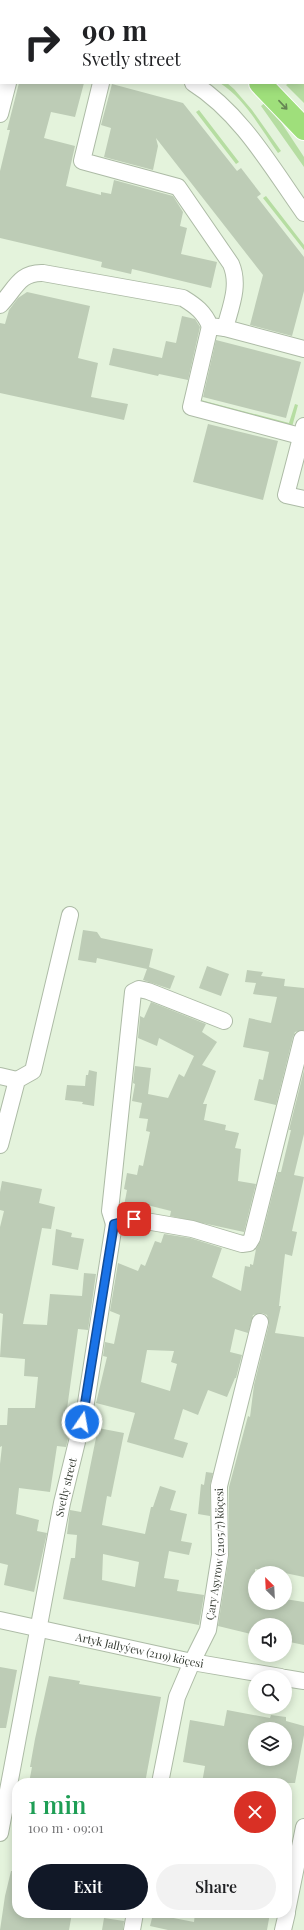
<!DOCTYPE html>
<meta charset="utf-8">
<style>
body{margin:0;font-family:"Playfair Display",serif;background:#f2f2f2;color:#202124;height:100vh;display:flex;flex-direction:column;font-size:15px;white-space:nowrap}
*{box-sizing:border-box;margin:0}
p{font-size:13px;color:#757577}
.icon{flex:none;width:22px;height:22px;fill:none;stroke:currentColor;stroke-width:2;stroke-linecap:round;stroke-linejoin:round}
.map{position:relative;flex:1;overflow:hidden}
.drawer{position:absolute;left:12px;top:1778px;width:280px;height:140px;display:flex;flex-direction:column;background:#fff;border-radius:16px;box-shadow:0 2px 10px #0003}
.drawer>*{flex:none}
.top-card{position:absolute;left:0px;top:0px;width:304px;height:84px;box-shadow:0 2px 10px #0003;background:#fff;color:#202124;overflow:hidden}
.needle{width:26px;rotate:336deg}
.controls{position:absolute;left:248px;top:1566px;display:grid;gap:8px}
.controls a{display:grid;place-items:center;width:44px;height:44px;border-radius:50%;background:#fff;box-shadow:0 2px 10px #0003;font-size:20px}
.pin{position:absolute;display:grid;place-items:center;width:34px;height:34px;color:#fff;margin:-17px;border-radius:8px;box-shadow:0 2px 6px #0006}
.me{position:absolute;width:44px;margin:-22px;rotate:12deg;stroke-linejoin:round;filter:drop-shadow(0 0 3px #0008)}
.turn{display:flex;align-items:center;gap:14px;height:84px;padding:0 16px;font-size:18px}
.turn .icon{width:52px;height:52px;stroke-width:2.5}
.turn b{display:block;font-size:28px;line-height:34px}
.round{display:grid;place-items:center;flex:none;width:42px;height:42px;border-radius:21px;background:#f2f2f2}
.summary{display:flex;align-items:center;justify-content:space-between;height:68px;padding:0 16px}
h1{font-size:24px;font-weight:600;line-height:30px;color:#1e9e55}
.button{display:flex;gap:8px;margin-top:auto;padding:8px 16px}
.button a{flex:1;height:46px;border-radius:24px;background:#111827;color:#fff;font-size:16px;font-weight:600;line-height:46px;text-align:center}
.button a+a{background:#f2f2f2;color:#202124}
.map>svg:first-child{display:block}
.green{fill:#b6dda2}
.building{fill:#bdccb6;fill-rule:evenodd}
.lines{fill:none;stroke-linecap:round;stroke-linejoin:round}
.minor-casing{stroke:#adbba6;stroke-width:18}
.highway-casing{stroke:#fff;stroke-width:24}
.minor{stroke:#fff;stroke-width:16}
.highway{stroke:#9fdf7b;stroke-width:22}
.oneway{stroke:#658553}
.route-casing{stroke:#114b97;stroke-width:10}
.route{stroke:#1a73e8;stroke-width:7}
.labels{text-anchor:middle;stroke-width:3;stroke-linejoin:round;paint-order:stroke}
.street-label{font-size:11px;fill:#363c33;stroke:#f3ffed}
</style>
<div class="map">
<svg width="304" height="1930" viewBox="0 0 304 1930">
<rect width="100%" height="100%" fill="#e4f3dc"/>
<!-- green -->
<path class="green" d="M304,71V103L286,85L289,83H303Z
M220,83H227L234,89L252,110L281,151L278,153C261,129 245,99 220,83Z
M267,101L304,157V167L261,106Z
M199,110L239,162L236,164L196,112Z
M266,196L304,245V250L263,198Z
M197,399L289,423L295,404L298,405L292,427L196,402Z"/>
<!-- building -->
<path class="building" d="M19,83H84L75,117L51,112L44,138L75,146L66,186L101,195V192L111,194L114,180L173,196L183,212L180,226L187,228L181,254L217,262L211,288L132,269L131,274L101,267L102,262L0,238V171L10,130H7Z
M112,84L183,103L237,171L241,168L261,194L257,197L304,257V291L292,336L250,325L263,275L156,138L158,146L153,170L104,157L111,128L101,125Z
M27,292L90,306L78,358L98,363L91,397L128,404L124,420L0,393V323L5,324L9,310L18,298Z
M182,316L195,319L200,327L188,380L159,374L158,376L109,365L113,348L162,358L166,341L176,343Z
M216,340L301,362L286,418L203,397Z
M208,424L278,441L263,500L193,482Z
M83,930L97,932L101,938L153,949L149,967L175,976L170,989L143,980L147,969L97,958L96,963L78,960Z
M207,966L229,974L221,996L199,988Z
M247,970L263,972L261,976L285,979L284,986L304,988V1030L295,1032L293,1037L276,1105L254,1100L259,1079L263,1080L269,1052L243,1047L249,1018L271,1023L277,997L253,994L256,983L245,982Z
M151,1002L206,1024L202,1032L217,1042L202,1065L216,1071L203,1104H207L204,1120L226,1125L225,1130L239,1133L235,1148L241,1149L238,1181L256,1184L244,1232L170,1216L171,1211L139,1203L138,1210L123,1211L127,1190L124,1189L127,1173L137,1175L139,1165L143,1166L150,1132L146,1131L148,1119L139,1118L142,1103L132,1101L135,1084L133,1083L135,1066L151,1068L148,1094L168,1098L179,1074L184,1077L194,1056L159,1038L157,1046L138,1038L140,1018V1016L144,1018Z
M89,1070L97,1072L94,1106L82,1104L83,1102L65,1100L67,1085L85,1086L86,1075H88Z
M304,1070V1134L294,1175L304,1177L292,1231L297,1232L292,1256L285,1254L279,1306H281L275,1333L304,1337V1577L285,1573L255,1569V1603H285V1599L304,1602V1645L285,1641V1625H255V1635L218,1626L229,1556V1487L248,1416L250,1417L254,1385L269,1324L267,1315L262,1313L253,1315L248,1333L235,1329L230,1352L242,1355L236,1378H235L227,1397L208,1390L198,1415L183,1409L174,1439L188,1443L183,1458L127,1442L135,1413L96,1403L107,1357L103,1356L105,1342L114,1344L120,1315L110,1311L118,1263L138,1271L141,1264L145,1266L155,1241L161,1243L164,1234L190,1238L222,1248L212,1277L241,1291L245,1266L250,1267V1264L253,1265L256,1249L261,1240L278,1172H281L291,1130H289ZM147,1350L174,1351L171,1362L177,1364L170,1391L141,1382Z
M2,1181L42,1189L39,1203L55,1207L51,1229L42,1228L23,1324L47,1325L50,1294L82,1296L84,1273L96,1274L88,1330L78,1329L67,1409L75,1410L66,1447L57,1446L50,1492L19,1488L16,1514L39,1520L37,1531L47,1533L34,1592L4,1585L8,1565L0,1563V1464L2,1446L0,1447V1425H7L8,1408H35L38,1377L24,1376L25,1359L0,1357L3,1314L0,1313V1227L4,1211L0,1210V1192Z
M56,1229L72,1233L71,1237L84,1239L78,1270L52,1265Z
M98,1428L124,1433L111,1497L107,1496L102,1525L145,1534L151,1507H153L160,1486L176,1491L170,1510L187,1514L181,1541L192,1543L189,1555L169,1551L164,1578L179,1580L177,1591L204,1595L199,1625L63,1599L71,1558H75L77,1535L67,1534L70,1510L81,1512ZM103,1554L139,1562L135,1587L102,1580Z
M206,1472L213,1473L210,1486V1516L198,1514L201,1484L204,1485Z
M0,1667L17,1670L6,1728H0Z
M49,1676L80,1681L79,1684L161,1697L145,1783H29L32,1767H30L35,1739Z
M227,1710L270,1718L271,1715L286,1717V1721L304,1726V1735L295,1783H202L205,1766L183,1762L190,1720L224,1726ZM255,1729H285V1759H255Z
M11,1871H17V1913H72L69,1930H0L5,1896Z
M195,1913H270L267,1930H168L150,1926L153,1914L194,1922Z
M104,1918L124,1921L123,1930H102Z"/>
<g class="lines">
<!-- minor casing -->
<g class="minor-casing">
<g id="minor">
<path d="M28,1V0"/>
<path d="M0,6L1,7"/>
<path d="M101,83L82,161L178,187L231,264C240,285 231,306 225,328L304,349"/>
<path d="M193,83C241,113 272,168 304,213"/>
<path d="M0,114L8,83"/>
<path d="M0,305C15,290 19,272 43,273L183,298C196,306 204,312 210,326L225,328"/>
<path d="M210,326L191,407L304,437"/>
<path d="M304,426L286,495L304,499"/>
<path d="M0,1076L17,1080"/>
<path d="M0,1145L17,1080L33,1071L70,915"/>
<path d="M114,1224L110,1211L133,992L139,989L148,991L224,1021"/>
<path id="s1" d="M0,1620L192,1662L281,1677"/>
<path d="M285,1678L304,1681"/>
<path id="s2" d="M160,1783L177,1697L192,1662L208,1630L220,1555L219,1486L260,1322"/>
<path id="s3" d="M0,1833L62,1503L85,1409L114,1224L134,1219L192,1229L242,1244L249,1243L252,1238L302,1039"/>
<path d="M287,1911L304,1827"/>
<path d="M132,1930L135,1913"/>
<path d="M283,1930L287,1913"/>
</g>
</g>
<!-- highway casing -->
<g class="highway-casing">
<path id="highway" d="M135,0L137,1
M184,0L187,1
M303,37L304,38
M260,83L304,129"/>
</g>
<!-- minor -->
<use href="#minor" class="minor"/>
<!-- highway -->
<use href="#highway" class="highway"/>
</g>
<!-- one-way arrows -->
<defs><path id="oneway-shaft" d="M-6 0H5M1.5-3L5.5 0L1.5 3" fill="none" stroke-width="1.6" stroke-linecap="round" stroke-linejoin="round"/></defs>
<use class="oneway" href="#oneway-shaft" transform="translate(283 105) rotate(47)"/>
<g class="lines">
<!-- route casing -->
<g class="route-casing">
<path id="route" d="M82,1422L114,1224L134,1219"/>
</g>
<!-- route -->
<use href="#route" class="route"/>
</g>
<g class="labels">
<!-- street labels -->
<g class="street-label">
<text dy="4" stroke="none"><textPath href="#s3" startOffset="352">Svetly street</textPath></text>
<text dy="4" stroke="none"><textPath href="#s2" startOffset="238">Çary Aşyrow (2105/7) köçesi</textPath></text>
<text dy="4" stroke="none"><textPath href="#s1" startOffset="143">Artyk Jallyýew (2119) köçesi</textPath></text>
</g>
</g>
</svg>
<div class="controls">
<a><svg class="needle" viewBox="-14 -14 28 28"><path d="M0-13l5 13h-10z" fill="#e53935"/><path d="M0 13l5-13h-10z" fill="#757577"/></svg></a>
<a><svg class="icon" aria-label="sound" viewBox="0 0 24 24"><path d="M4 9h4l5-4v14l-5-4H4zM17 9q2 3 0 6"/></svg></a>
<a><svg class="icon" aria-label="search" viewBox="0 0 24 24"><circle cx="10" cy="10" r="6"/><path d="M15 15l6 6"/></svg></a>
<a><svg class="icon" aria-label="layers" viewBox="0 0 24 24"><path d="M12 4l9 5-9 5-9-5zM3 14l9 5 9-5"/></svg></a>
</div>
<div class="pin" style="left:134px;top:1219px;background:#d93025"><svg class="icon" aria-label="arrive" viewBox="0 0 24 24"><path d="M6 21V4h12l-3 4 3 4H6"/></svg></div>
<svg class="me" style="left:82px;top:1422px" viewBox="-20 -20 40 40"><circle r="17" fill="#1a73e8" stroke="#fff" stroke-width="3"/><path d="M0-11L8 9 0 5-8 9z" fill="#fff"/></svg>
<div class="top-card">
<div class="turn"><svg class="icon" aria-label="right" viewBox="0 0 24 24"><path d="M7 20v-9h11M14 6l5 5-5 5"/></svg><div><b>90 m</b>Svetly street</div></div>
</div>
<section class="drawer">
<div class="summary"><div><h1>1 min</h1><p>100 m · 09:01</p></div><a class="round" style="background:#d93025;color:#fff"><svg class="icon" aria-label="close" viewBox="0 0 24 24"><path d="M6 6l12 12M18 6L6 18"/></svg></a></div>
<div class="button"><a>Exit</a><a>Share</a></div>
</section>
</div>
